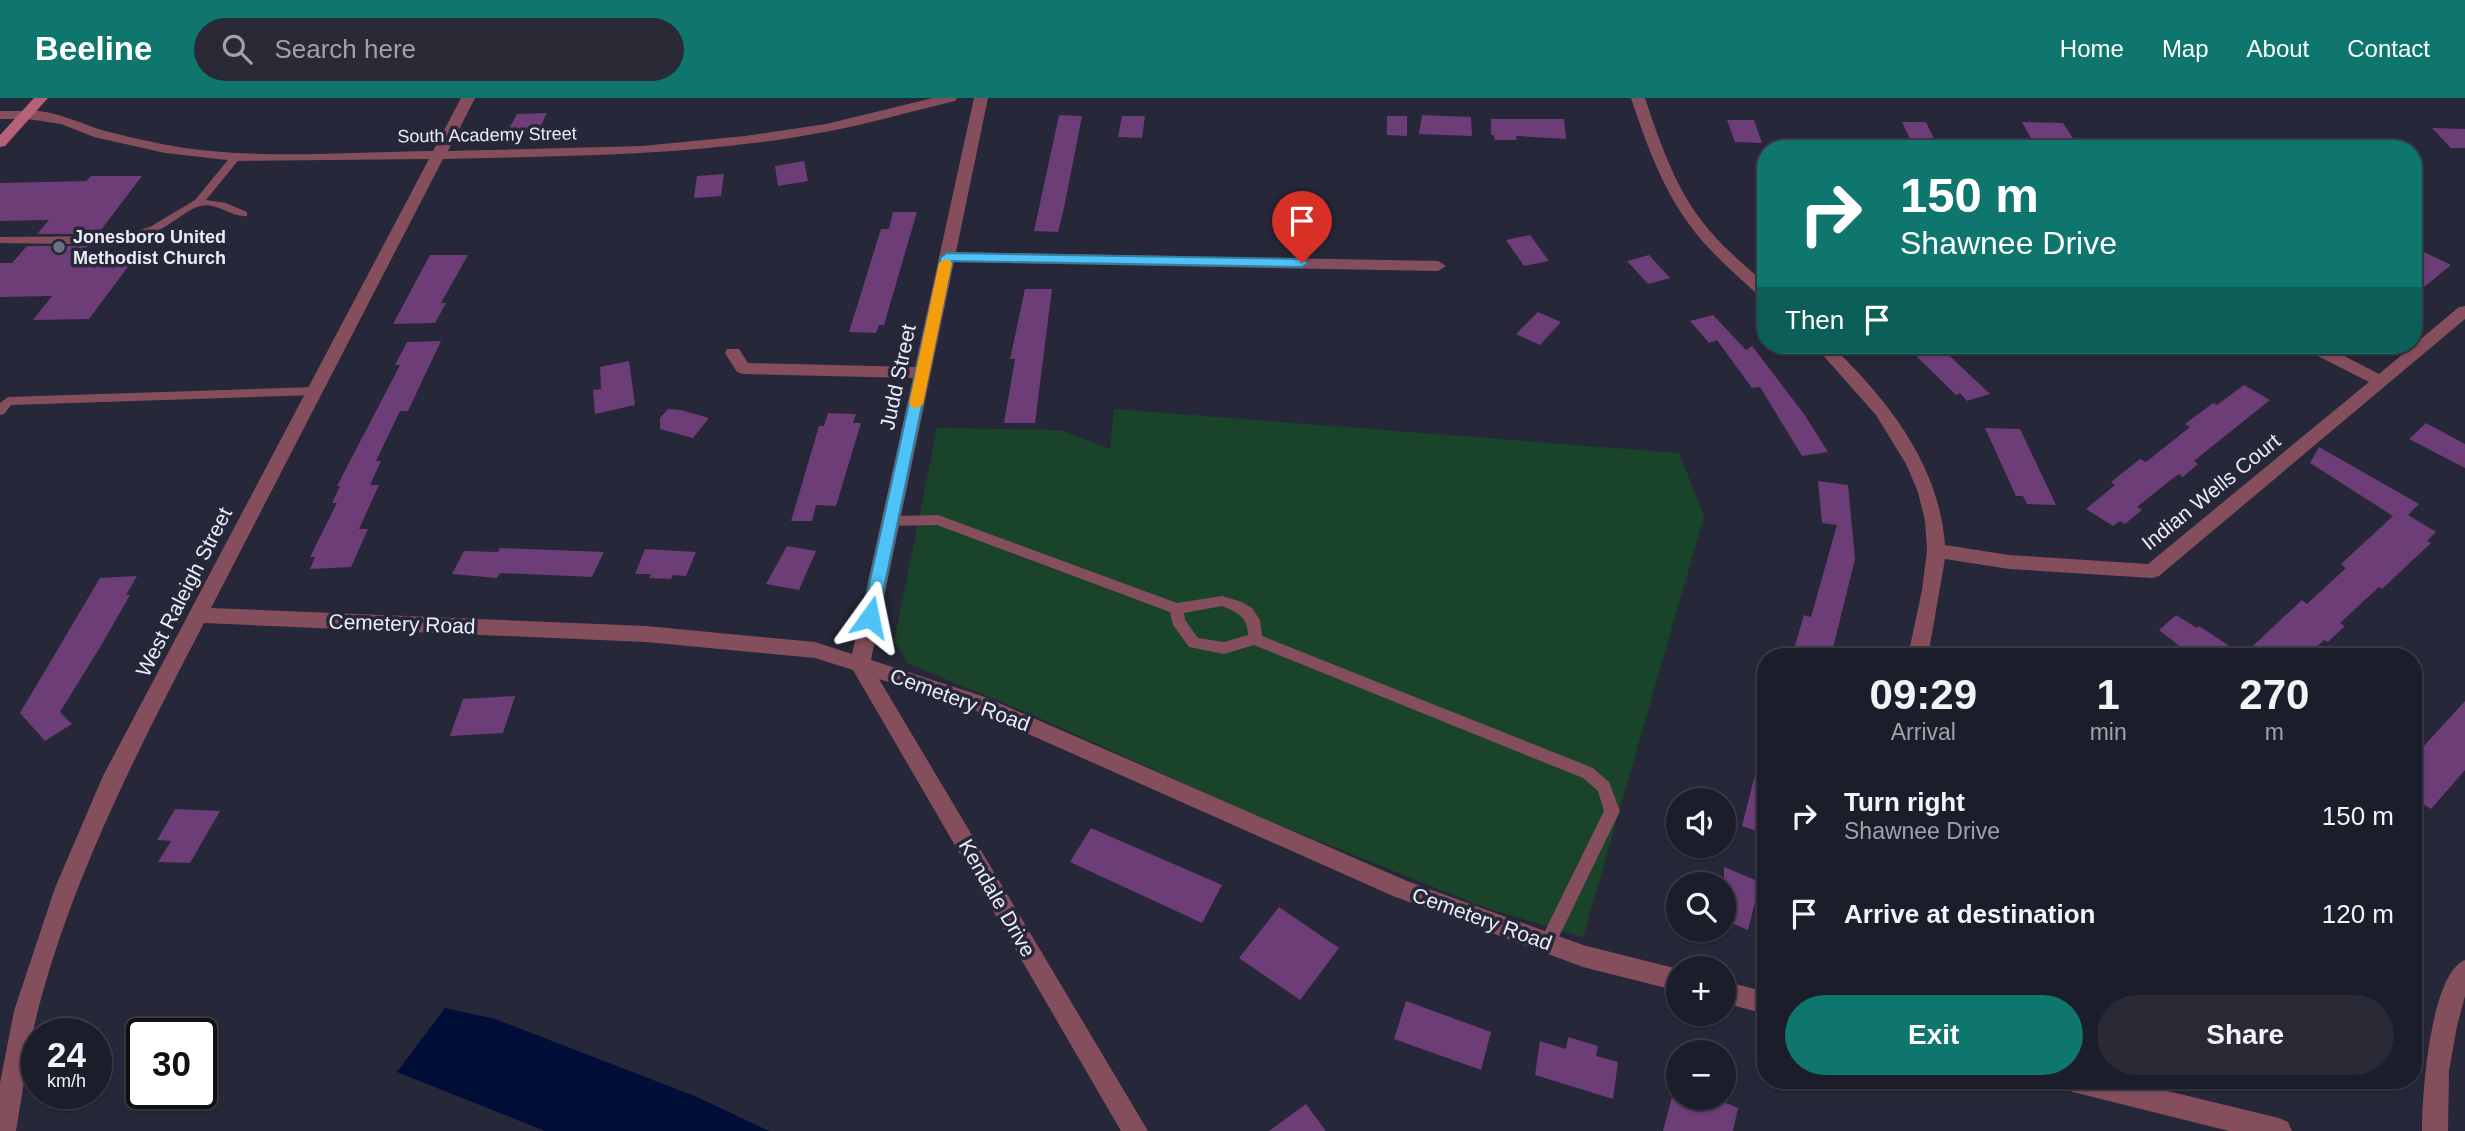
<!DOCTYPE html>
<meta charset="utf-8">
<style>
body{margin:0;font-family:Helvetica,sans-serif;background:#292a36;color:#f1f3f6;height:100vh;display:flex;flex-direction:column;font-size:26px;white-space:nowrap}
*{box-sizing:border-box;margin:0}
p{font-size:23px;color:#a0a2a8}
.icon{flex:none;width:38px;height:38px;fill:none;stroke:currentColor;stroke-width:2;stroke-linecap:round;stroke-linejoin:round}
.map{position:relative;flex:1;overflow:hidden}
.side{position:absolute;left:1757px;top:550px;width:665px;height:441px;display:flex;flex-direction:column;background:#1c1d2a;border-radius:28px;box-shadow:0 2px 5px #0004,0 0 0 2px #3a3b47}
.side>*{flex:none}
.hud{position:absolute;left:1757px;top:42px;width:665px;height:214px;border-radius:28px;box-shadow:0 2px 5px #0004,0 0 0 2px #3a3b47;background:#0f766e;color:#fff;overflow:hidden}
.tools{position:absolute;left:1666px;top:690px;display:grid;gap:14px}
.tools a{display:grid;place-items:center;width:70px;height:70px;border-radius:50%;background:#1c1d2a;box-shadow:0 2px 5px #0004,0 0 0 2px #3a3b47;font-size:35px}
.speed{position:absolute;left:21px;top:920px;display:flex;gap:14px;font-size:35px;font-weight:700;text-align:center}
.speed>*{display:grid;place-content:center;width:91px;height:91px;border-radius:50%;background:#1c1d2a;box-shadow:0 2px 5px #0004,0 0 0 2px #3a3b47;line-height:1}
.speed small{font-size:18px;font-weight:400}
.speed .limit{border:4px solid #111;border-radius:10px;background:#fff;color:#111}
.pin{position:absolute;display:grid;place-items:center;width:60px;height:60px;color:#fff;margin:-72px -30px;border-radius:50% 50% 50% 0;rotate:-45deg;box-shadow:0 0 7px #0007}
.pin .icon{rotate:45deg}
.me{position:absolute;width:77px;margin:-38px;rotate:12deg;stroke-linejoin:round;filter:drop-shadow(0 0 5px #0008)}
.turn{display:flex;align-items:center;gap:24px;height:147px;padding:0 28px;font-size:32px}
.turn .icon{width:91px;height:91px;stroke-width:2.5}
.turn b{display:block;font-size:49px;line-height:60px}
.then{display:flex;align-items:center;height:66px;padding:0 28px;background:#0003;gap:14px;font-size:26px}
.eta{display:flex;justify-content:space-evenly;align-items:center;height:119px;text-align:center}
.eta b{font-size:42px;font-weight:600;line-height:49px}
.action{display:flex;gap:14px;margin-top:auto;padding:14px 28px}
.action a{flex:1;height:80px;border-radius:42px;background:#0f766e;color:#fff;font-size:28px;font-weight:600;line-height:80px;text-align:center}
.action a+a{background:#292a36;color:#f1f3f6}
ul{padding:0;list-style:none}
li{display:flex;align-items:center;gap:21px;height:98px;padding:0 28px}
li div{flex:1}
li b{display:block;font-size:26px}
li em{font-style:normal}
header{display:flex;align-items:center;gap:42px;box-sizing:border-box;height:98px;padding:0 35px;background:#0f766e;color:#fff}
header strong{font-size:33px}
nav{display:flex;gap:38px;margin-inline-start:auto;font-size:24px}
.search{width:490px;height:63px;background:#292a36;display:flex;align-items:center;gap:18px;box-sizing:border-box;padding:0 24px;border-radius:38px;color:#a0a2a8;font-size:26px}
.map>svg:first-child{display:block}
.green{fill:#1a442a}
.water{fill:#000e38}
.building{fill:#6d3d77}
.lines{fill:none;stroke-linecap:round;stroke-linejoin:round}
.service{fill:#854e5c;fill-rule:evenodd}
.minor{fill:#854e5c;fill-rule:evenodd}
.tertiary{fill:#854e5c;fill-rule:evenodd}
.secondary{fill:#b76178;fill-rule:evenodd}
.route{fill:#4fc3f7;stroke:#337fa1;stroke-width:2}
.slow{fill:#f59e0b}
.worship-dot{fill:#6b7280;stroke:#262738;stroke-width:2.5}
.labels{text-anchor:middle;stroke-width:7;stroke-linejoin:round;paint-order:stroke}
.far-street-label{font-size:18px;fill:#ebecf7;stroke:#262738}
.far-poi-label{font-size:18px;font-weight:bold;fill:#ebecf7;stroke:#262738;text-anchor:start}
.street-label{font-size:21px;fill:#ebecf7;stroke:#262738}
</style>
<header>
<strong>Beeline</strong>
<div class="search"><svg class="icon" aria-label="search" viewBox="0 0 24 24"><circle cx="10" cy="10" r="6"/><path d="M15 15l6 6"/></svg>Search here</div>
<nav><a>Home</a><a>Map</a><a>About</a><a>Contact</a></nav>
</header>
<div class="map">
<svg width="2465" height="1033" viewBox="0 0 2465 1033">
<rect width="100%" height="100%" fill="#262738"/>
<!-- green -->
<path class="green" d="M1114,311L1679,355L1704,418L1583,839L1483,809L1247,714L1026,614L909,566L894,544L937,330L1060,332L1110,351Z"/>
<!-- water -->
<path class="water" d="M445,910L495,921L697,999L769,1033H545L397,974Z"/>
<!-- building -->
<path class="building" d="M547,15L537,35L506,36L517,16Z
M1059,17L1082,18L1064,110L1058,134L1034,133Z
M1422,17L1471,19L1472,38L1419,36Z
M1122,18H1145L1142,40L1118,39Z
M1387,18H1407V38L1387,37Z
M1491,21H1564L1566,41L1516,38L1517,42H1495L1494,37H1491Z
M1727,22H1754L1762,45L1735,44Z
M1902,24H1926L1935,43H1911Z
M2022,24L2063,25L2080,51H2053L2051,46H2034Z
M2432,30L2465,31V50H2451Z
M804,63L808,83L778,88L775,68Z
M724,76L721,98L694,100L697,78Z
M91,78H142L98,136H37L49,122L0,123V85L86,83Z
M893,114H917L884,227H879L876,235L849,234L881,131H889Z
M1530,137L1549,163L1524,168L1506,142Z
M27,148H88L82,156L121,155L115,162H133L89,221L33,222L52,198L0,199V165H12Z
M2424,154L2451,167L2413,198V163Z
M430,157H468L441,205H446L435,225L393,226Z
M1649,157L1670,180L1648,186L1627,163Z
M1025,191H1052L1035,325H1004L1015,261H1010Z
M1538,214L1561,224L1540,247L1516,236Z
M1713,217L1746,252L1752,248L1804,316L1828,354L1802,358L1760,289L1752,290L1717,242L1709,245L1690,223Z
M441,243L408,313H400L376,363H381L370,387H379L359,431H368L351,469L310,471L315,459H310L337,405H332L340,388H337L400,267H395L407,244Z
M1905,247H1938L1990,296L1967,303L1960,295L1956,297Z
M629,263L635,307L595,316L593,292L601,291L600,269Z
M2244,287L2270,302L2200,358L2194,363L2198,366L2183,379L2179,376L2172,381L2137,409L2142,412L2125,426L2120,423L2113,428L2086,411L2115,387L2111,384L2140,361L2146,364L2190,329L2185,326L2213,305L2217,307Z
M668,311L681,312L709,320L693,340L660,331V320Z
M828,315L856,316L853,325H861L836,408L816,407L812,423H791L819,328H824Z
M2426,325L2465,346V370L2409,341Z
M1985,330L2020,331L2056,407L2027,406L2023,398H2016Z
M2319,349L2419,406L2408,417L2436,434L2427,443L2431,445L2382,491L2379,489L2340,525L2345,528L2328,544L2324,542L2307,558H2192L2159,532L2176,517L2197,530L2199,528L2243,557L2302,502L2307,506L2346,470L2341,466L2393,418L2310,365Z
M1818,383L1848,387L1855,461L1831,558H1813L1794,551L1804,517L1811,519L1837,427L1822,425Z
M787,448L816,453L799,492L766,486Z
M500,450L604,454L592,479L500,475L497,480L452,476L464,453L498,454Z
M645,451L696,454L686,478L673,477L671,481L649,480L651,476H635Z
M137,478L126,497H130L102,546L60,614L72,626L45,643L20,615L100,480Z
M515,598L503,635L450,638L463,601Z
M2465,603V672L2431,711L2413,699V660Z
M1759,661L1766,662V736L1742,728Z
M175,711L220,713L190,765L158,764L171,743L157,742Z
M1091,730L1222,787L1202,825L1070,764Z
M1724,769L1760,784L1748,832L1724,822Z
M1279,809L1339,850L1300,902L1239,860Z
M1406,903L1491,934L1481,972L1394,941Z
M1568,939L1598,948L1596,958L1618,964L1613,1001L1535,977L1540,943L1566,951Z
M1672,999H1712L1738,1010L1733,1033H1663Z
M1306,1006L1326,1033H1269Z"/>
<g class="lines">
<!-- service -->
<path class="service" d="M236,56L241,59L206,102L226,105L247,114V118C232,120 217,104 201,108C186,111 170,129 154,134C105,151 51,145 0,145V139L119,138L150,129L195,102L232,57Z
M314,289L320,293L314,297L11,307L4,316L0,317V305L8,299Z
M938,417L1177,505L1222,498L1242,504L1252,510L1260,522L1262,538L1593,670L1609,684L1620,713L1553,851L1547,853L1541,851L1539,845L1604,713L1598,693L1583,680L1254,547L1224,556L1189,549L1173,527L1170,514L937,427L891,428L884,423L891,418ZM1222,508C1238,514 1248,520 1248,537L1224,544L1198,540L1185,522L1184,515Z"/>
<!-- minor -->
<path class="minor" d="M461,0H475L448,53L642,48L745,38L826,26L933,0H957L955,3C912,13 869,26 825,34C699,58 571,58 443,61L211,510L646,528L815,544L852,556L913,280L743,276L737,274L725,255L727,251H739L748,265L915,269L974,0H988L956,154L1438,163L1446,168L1438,173L954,164L871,562L985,599L1407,783L1583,847L1678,871V893L1583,869L1393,798L972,611L879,581L1148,1033H1121L853,572L815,560L646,544L204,525C139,650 74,775 38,912C28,951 23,993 16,1033H0V985L14,913L55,790L103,678L429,61L236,63L165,55L94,39L61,26L21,20L19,17C35,3 86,28 105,33C124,38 143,42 162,46C247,63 347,54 433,53Z
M1631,0H1645C1659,42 1674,86 1701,122C1719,146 1743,166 1766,186V200L1760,199C1736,176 1710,155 1691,129C1662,90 1646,45 1631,0Z
M2465,208V221L2159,478L2152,480L2009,471L1945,461L1928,558H1908L1922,492L1927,452L1925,423L1918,394L1906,366L1876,317L1814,247H1831C1888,302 1939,366 1945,447L2009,457L2148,466L2369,284L2304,251L2302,247H2323L2379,276L2459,209Z
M2465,862V898L2457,928L2449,973L2448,1033H2422C2422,998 2430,876 2465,862Z
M1724,883L1766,894V916L1724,905Z
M2061,982H2122L2279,1020L2288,1024L2292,1033H2229L2073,994L2064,991Z"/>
<!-- tertiary -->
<path class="tertiary" d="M0,13H26L33,17L26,21H0Z"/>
<!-- secondary -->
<path class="secondary" d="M34,0H48L5,48L0,49V37Z"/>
</g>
<!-- route -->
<path class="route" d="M947,155L1302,161L1308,165L1302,169L952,163L878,519L870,525L862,519L941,159Z"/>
<!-- slow -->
<path class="slow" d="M946,161L952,165L923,306L916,311L909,306L939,165Z"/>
<!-- markers -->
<circle class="worship-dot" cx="59" cy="149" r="7"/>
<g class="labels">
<!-- far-street labels -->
<g class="far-street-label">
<text transform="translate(487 37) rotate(-1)" y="6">South Academy Street</text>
</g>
<!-- far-poi labels -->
<g class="far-poi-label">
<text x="73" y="145">Jonesboro United<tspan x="73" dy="21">Methodist Church</tspan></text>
</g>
<!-- street labels -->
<g class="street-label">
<text transform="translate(898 279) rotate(-78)" y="7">Judd Street</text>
<text transform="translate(2211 394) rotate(-39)" y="7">Indian Wells Court</text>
<text transform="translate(184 494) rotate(-63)" y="7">West Raleigh Street</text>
<text transform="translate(402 526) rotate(2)" y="7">Cemetery Road</text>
<text transform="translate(960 602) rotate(20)" y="7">Cemetery Road</text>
<text transform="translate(997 800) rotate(60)" y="7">Kendale Drive</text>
<text transform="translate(1482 821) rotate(20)" y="7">Cemetery Road</text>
</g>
</g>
</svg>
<div class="tools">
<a><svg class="icon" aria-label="sound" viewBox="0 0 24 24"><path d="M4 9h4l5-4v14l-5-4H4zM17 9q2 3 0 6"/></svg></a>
<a><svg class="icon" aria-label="search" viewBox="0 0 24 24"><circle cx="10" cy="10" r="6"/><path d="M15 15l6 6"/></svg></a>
<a>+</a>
<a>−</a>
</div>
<div class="speed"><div>24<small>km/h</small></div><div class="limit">30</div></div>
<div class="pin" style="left:1302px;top:165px;background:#d93025"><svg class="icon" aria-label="arrive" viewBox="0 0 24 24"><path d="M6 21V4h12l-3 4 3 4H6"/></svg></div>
<svg class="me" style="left:870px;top:519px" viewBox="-20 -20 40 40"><path d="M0-17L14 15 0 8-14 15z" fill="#4fc3f7" stroke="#fff" stroke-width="4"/></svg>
<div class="hud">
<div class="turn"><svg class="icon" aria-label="right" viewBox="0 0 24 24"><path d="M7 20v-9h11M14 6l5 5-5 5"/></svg><div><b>150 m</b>Shawnee Drive</div></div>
<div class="then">Then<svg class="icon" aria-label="arrive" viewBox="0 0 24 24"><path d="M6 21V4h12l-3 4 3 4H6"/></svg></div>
</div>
<section class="side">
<div class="eta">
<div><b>09:29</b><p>Arrival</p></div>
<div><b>1</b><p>min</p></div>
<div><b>270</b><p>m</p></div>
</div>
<ul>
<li><svg class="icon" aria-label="right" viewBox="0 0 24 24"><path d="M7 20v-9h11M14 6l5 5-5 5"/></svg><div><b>Turn right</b><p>Shawnee Drive</p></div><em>150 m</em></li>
<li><svg class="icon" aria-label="arrive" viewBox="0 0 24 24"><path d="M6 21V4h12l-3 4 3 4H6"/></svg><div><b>Arrive at destination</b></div><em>120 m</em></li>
</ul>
<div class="action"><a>Exit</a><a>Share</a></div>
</section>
</div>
